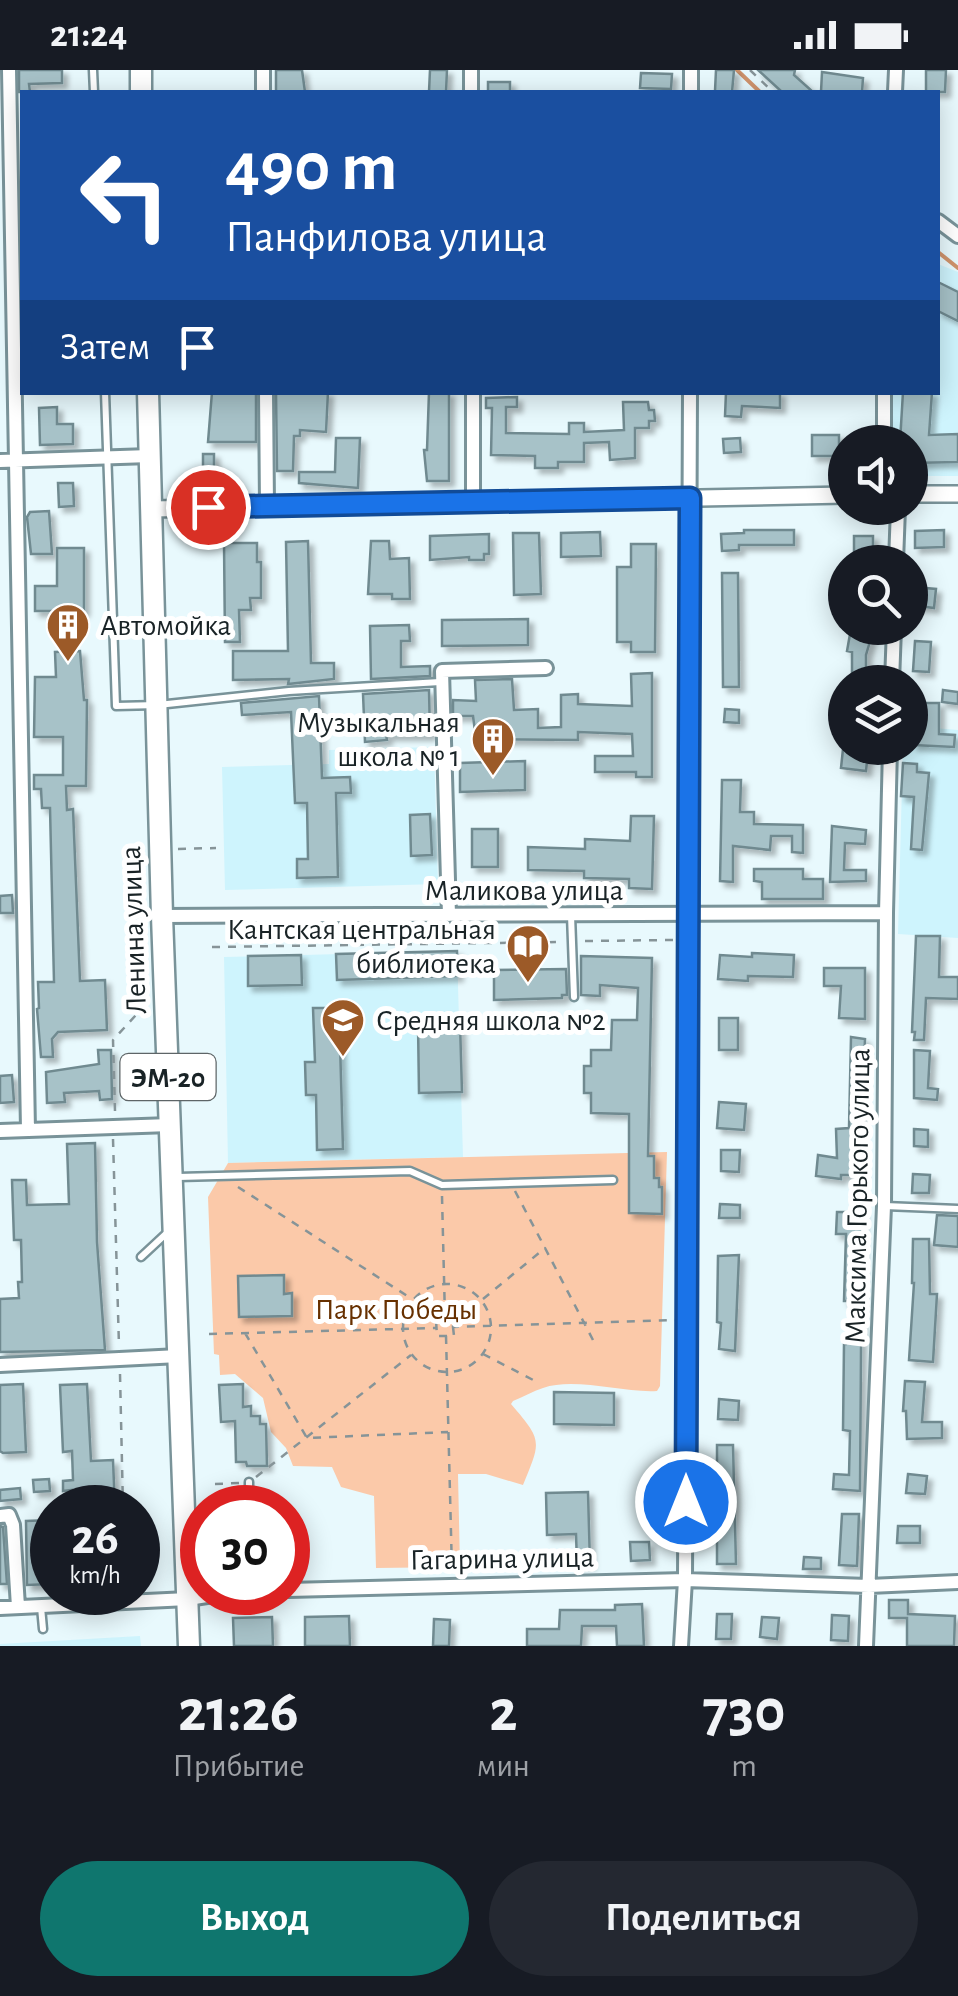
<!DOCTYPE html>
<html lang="ru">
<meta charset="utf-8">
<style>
body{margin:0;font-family:"Alegreya Sans",sans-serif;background:#242831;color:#f1f3f6;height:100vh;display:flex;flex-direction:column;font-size:38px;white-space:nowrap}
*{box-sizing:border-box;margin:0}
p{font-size:32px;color:#9ea1a6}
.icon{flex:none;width:55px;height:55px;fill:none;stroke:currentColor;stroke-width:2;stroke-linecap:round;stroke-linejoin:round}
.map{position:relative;height:1576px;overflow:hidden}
.panel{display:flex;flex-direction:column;background:#171b24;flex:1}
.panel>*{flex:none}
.hud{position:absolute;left:20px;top:20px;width:920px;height:305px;border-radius:0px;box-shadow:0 5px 25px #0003;background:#1a4fa0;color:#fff;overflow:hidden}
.tools{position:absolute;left:828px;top:355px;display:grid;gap:20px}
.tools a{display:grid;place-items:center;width:100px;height:100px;border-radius:50%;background:#171b24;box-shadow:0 5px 25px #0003;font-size:50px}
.speed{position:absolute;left:30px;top:1415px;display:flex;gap:20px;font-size:50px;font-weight:700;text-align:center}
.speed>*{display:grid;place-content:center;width:130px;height:130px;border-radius:50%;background:#171b24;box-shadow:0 5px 25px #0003;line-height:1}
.speed small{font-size:25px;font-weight:400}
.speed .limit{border:15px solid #d22;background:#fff;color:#111}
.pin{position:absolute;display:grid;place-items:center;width:85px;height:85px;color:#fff;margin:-42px;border:5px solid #fff;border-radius:50%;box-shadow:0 2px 10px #0007}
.me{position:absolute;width:110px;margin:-55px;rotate:0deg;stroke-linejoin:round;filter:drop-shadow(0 0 8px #0008)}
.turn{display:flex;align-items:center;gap:35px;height:210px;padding:0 40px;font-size:45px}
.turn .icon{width:130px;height:130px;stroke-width:2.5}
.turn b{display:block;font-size:70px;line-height:85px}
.then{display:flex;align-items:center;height:95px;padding:0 40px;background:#0003;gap:20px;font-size:38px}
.eta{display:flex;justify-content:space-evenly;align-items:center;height:170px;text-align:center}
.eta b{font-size:60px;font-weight:700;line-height:70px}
.action{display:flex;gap:20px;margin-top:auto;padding:20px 40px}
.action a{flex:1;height:115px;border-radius:60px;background:#0f766e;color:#fff;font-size:40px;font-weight:700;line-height:115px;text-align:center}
.action a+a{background:#242831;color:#f1f3f6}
.status{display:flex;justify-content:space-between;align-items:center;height:70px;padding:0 50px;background:#171b24;direction:ltr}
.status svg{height:28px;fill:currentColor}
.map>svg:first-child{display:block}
.built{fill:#cef4fd}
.green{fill:#fbc9a9}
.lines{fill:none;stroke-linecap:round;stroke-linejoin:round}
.stream{stroke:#cf936c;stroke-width:4}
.building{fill:#a7c2c8;stroke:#708a90;stroke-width:2.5;filter:url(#shadow)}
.service-casing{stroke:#799399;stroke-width:11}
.minor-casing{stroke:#799399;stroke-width:18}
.tertiary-casing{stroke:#799399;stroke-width:20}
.primary-casing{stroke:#799399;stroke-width:25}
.path{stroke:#869498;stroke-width:2.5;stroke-dasharray:8 8;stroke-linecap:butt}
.service{stroke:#fff;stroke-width:6}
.minor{stroke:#fff;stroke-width:12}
.tertiary{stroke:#fff;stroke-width:15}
.primary{stroke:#fff;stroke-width:20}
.route-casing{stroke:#114b97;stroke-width:25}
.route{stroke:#1a73e8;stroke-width:18}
.labels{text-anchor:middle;stroke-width:10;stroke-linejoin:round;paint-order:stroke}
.shield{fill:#fff;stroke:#5e6567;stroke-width:2.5}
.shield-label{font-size:28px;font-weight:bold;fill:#192326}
.poi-label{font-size:30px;fill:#192326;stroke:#fff;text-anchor:start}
.street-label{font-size:30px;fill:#192326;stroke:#fff}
.park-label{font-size:30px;fill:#673000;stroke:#fff}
</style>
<div class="status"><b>21:24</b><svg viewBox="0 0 49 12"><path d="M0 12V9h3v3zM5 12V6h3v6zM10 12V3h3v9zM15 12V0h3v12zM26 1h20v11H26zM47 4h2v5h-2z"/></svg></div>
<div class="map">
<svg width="958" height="1576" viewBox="0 0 958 1576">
<defs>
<filter id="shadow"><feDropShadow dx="5" dy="5" stdDeviation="2.5" flood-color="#0004"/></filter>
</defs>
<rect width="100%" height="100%" fill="#e8f9fd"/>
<!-- built -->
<path class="built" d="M938,194L958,202V406H910V372H889V323L938,322Z
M910,656L958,660V868L898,864L903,678H910Z
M434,677L438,814L225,820L222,697L329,694V680Z
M457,881L463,1087L228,1093L224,887Z
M140,1566L141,1576H0V1574Z"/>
<!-- green -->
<path class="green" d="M667,1082L660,1316L657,1321C622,1323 575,1307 543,1318C533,1321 523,1327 513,1331L511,1334C543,1371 541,1371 523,1415L486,1404H458L460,1497L376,1498L374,1426L341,1417L332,1397L293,1396L286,1378L271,1362L263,1328L235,1304L220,1305L219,1285L214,1284L208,1127L228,1093Z"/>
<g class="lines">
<!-- stream -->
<path class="stream" d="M737,0L760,22
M938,182L958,198"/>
</g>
<!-- building -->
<path class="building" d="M19,0H62V13L29,14L30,22H19Z
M276,0H302L305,22H276Z
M430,0H447L446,22H429Z
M716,0H734L732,22L715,21Z
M758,0H795L794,5L813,22H782Z
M926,0H946L945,22H926Z
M822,2L863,8L862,22H821Z
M641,3L672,4L671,19L640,18Z
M488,12H510V22H488Z
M938,212L958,222V251L938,241Z
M212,322H256V372H208Z
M276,322H328L326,362L300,360V366H294L293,401H277Z
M429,322H449V411H427L424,380H427Z
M726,322H780V338L742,336L741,347L725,346Z
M903,322H932L929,365L958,364V392L910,393V372H900Z
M517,327V337H506V363L569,364V353H584V362L624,360L623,332H648L649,340H654L655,351H649V358H635V388L610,390L609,372L584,373V392H558V398H535V386L491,385L492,338H486V328Z
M57,337V354H73V374L40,375L39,338Z
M812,365H839V386H812Z
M336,368H360L358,418L299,413V402H335Z
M740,368L741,382L724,383L723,369Z
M203,384H214V408L203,409Z
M58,413H73L74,436L59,437Z
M49,441L52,484H31L27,447L30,442Z
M744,460H794V475H739V480L722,481L721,464L744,463Z
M944,460V477L915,478V461Z
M600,462L601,486L561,487V463Z
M513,463H539L541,524L514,525Z
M489,464V484H484V490H469V487L430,490V466Z
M854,466H873V488H854Z
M308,471L311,593H334V609L288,614L289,609L233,610V581H288L286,472Z
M371,471H389L390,489L409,488L410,529H392V524H368Z
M224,473H257V492H261V528H250L251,540H239L240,572H225Z
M631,474H656L655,582H631V572H617V497H631Z
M57,478H84V541H35V516H57Z
M722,503H738L739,617H723Z
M914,517L936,519L934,538L911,535Z
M528,549V575L442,576V550Z
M409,555L410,571H401V597L430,596V606L371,609L370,556Z
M850,564L871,568L866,585V611H852V582L847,581Z
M915,571L931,572L929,602L913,601Z
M80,581L84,630H87L86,716H66L67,740L73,739L80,911L105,910L107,960L58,962L52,969L53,987H41L37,939L39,938L38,912H54L50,738H42L41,719H34V705H63V667H34L35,607H56L55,582Z
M652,603V707H636V702H595V686H633L632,664L578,662V670L476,669L473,646H453V630L476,631L475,610L512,609L514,640L538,639V658L561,657V625L578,624V634L632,636L631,604Z
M429,620L430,665H386L387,670L365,672L363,624Z
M943,620L958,622V634L942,632Z
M319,626L322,708L350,707L351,723H336L338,807L297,808V789H308L307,733H295L291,642L242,645L241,633Z
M913,633H939V664L955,665L954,677L913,675Z
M725,639L739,640V653L724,652Z
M843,679L868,682L866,701L841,698Z
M525,691V720L460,722V693Z
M903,693L917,694V702L929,703L922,780L911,779L914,727L901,726Z
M722,710H741L740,742H754V754L803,755V783L792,782V766H771L770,780L733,776V812L720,811Z
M430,744L432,785L411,786L410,745Z
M631,746H654L652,819L629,818V809L584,808V801L528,800V777L585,779V769L630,771Z
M832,756L866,760L865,774L845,773L844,800H866V811L830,812Z
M472,759H498V797H472Z
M754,799H803V809H823V829H762V812L754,811Z
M12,825L13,843H0V826Z
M916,866H940L939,907H958V929L926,928L924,970H914L915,962H912Z
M457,881L458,906L337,910L336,884Z
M752,883L794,885L793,907L748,906V911L718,909L720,885L752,887Z
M301,885L302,915L248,916V886Z
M581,886L652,888L648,1086H654V1108H659V1117H662V1144L629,1143V1044L591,1043V1023H584V996H591V980H611L612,950H637L638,918L600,915V926L581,925Z
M824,898H865V949L839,948L841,916H824Z
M566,899L567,925H562V928L494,930V900Z
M313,938H339L343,1079L317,1080L316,1025H306L305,992H315Z
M719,948H738V980H719Z
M460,953L462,1022L419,1023L418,954Z
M851,967L865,969L862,1048H859L862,1105H841V1109L816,1106L818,1085L837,1088L836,1059L849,1058Z
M98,980H111L112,1029L100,1030L99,1021L64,1023L65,1032L47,1033L46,1002L99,994Z
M914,980L930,981L928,1018L938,1019L937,1030L914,1028Z
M12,1005L14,1032L0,1033V1006Z
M719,1032L746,1034L744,1060L717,1058Z
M914,1059L928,1060V1077L914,1076Z
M95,1073L97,1172L105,1280L0,1282V1229L19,1228L18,1212H22L21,1170H14L12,1110H26L27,1135L69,1134L67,1074Z
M721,1080H740L739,1102L721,1101Z
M913,1104L930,1105L929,1123H912Z
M720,1134L740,1135V1148H719Z
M837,1142H862L860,1421L833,1419L834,1404L849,1405L850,1361L843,1360L844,1274H846L851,1231H844L846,1164H836Z
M937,1145L958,1146V1177L934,1175Z
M913,1169H929L930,1224H937L933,1292L909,1290L914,1213H912Z
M739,1185L735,1281L719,1279L721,1253L717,1252L718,1186Z
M284,1205V1224L292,1223V1246L239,1247L238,1206Z
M905,1311L925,1312L922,1352H942V1368L907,1369L906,1341H903Z
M23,1314L26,1382L3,1383L0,1381V1315Z
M87,1314L91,1391L113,1390L115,1438H73L72,1420L63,1421V1411L73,1410L72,1381L63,1382L60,1315Z
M243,1314V1337L251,1336V1346H260V1354H266L267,1396H247L246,1392H236L235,1351L221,1352L219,1315Z
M554,1322L614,1323V1355L554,1354Z
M719,1329L739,1331L738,1350L718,1349Z
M717,1375H733L736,1494H717Z
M908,1404L927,1406L925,1424L906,1423Z
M49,1409L50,1421L34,1422L33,1410Z
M20,1418L21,1429L0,1431V1420Z
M588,1422L590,1494H577L576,1464L547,1465L546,1423Z
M842,1444H859L857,1496L839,1495Z
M52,1450V1514L27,1515L26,1451Z
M0,1456L3,1457L7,1514H0Z
M898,1456H920V1473H897Z
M630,1472H649L650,1490L631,1491Z
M804,1487L821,1488V1499H803Z
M889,1530H908V1544L955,1546L954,1576H907V1548H889Z
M642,1534L644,1576H617L616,1556H582L581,1576H527V1559H559L560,1540H615V1535Z
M717,1544H732L731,1569H716Z
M832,1545L849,1546L848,1571L831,1570Z
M349,1546L350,1576H305V1547Z
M272,1547L273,1576H234L233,1548Z
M762,1547L779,1548L777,1569L760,1567Z
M434,1549L450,1550L449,1576H433Z"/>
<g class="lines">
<!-- service casing -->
<g class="service-casing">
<path id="service" d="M93,0L94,22
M105,322L116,636L158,635L289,621L440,612
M571,845L574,927
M178,1107L410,1101L442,1115L613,1110
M885,1136L958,1139
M141,1187L169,1161
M249,1412V1438
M41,1537L43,1559"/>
</g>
<!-- minor casing -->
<g class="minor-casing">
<path id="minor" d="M9,0L28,1060
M263,0V22
M471,0V22
M691,22V0
M895,22L896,0
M938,151L958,166
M266,322L267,436
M473,322V432
M884,322V372
M0,391L150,386
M896,492L898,438
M892,612L894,558
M449,845L442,601L546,598
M162,846L886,843
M0,1061L170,1055
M0,1295L179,1286
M0,1446L9,1445L13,1455L18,1537
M288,1520L685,1510L869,1516L958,1512
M0,1538L188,1529L232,1522
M681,1576L685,1510L690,322
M866,1576L884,1136L886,843L890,678"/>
</g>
<!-- tertiary casing -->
<g class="tertiary-casing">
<path id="tertiary" d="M910,424H958
M152,439L845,425"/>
</g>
<!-- primary casing -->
<g class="primary-casing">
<path id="primary" d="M141,0V22
M148,322L162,846L189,1576"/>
</g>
<!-- path -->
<path class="path" d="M750,0L773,22
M178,779L216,778
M585,871L673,870
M527,872V900
M212,877L562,872
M115,1041L113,970L147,933
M113,1069L119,1276
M238,1117L412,1229
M515,1121L544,1176
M442,1126L445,1248
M403 1258a44 44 0 1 1 88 0a44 44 0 1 1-88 0Z
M483,1229L545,1178L593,1270
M453,1257L454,1266H437L436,1250H453V1257L675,1250
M245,1263L307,1368L448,1362
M209,1264L437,1258
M446,1266L452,1502
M483,1284L539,1313
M120,1304L123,1438
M256,1407L411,1285
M215,1414L240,1413
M138,1508L163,1489"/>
<!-- service -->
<use href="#service" class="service"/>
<!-- minor -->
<use href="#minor" class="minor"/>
<!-- tertiary -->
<use href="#tertiary" class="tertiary"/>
<!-- primary -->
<use href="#primary" class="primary"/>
</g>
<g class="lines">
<!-- route casing -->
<g class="route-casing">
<path id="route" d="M208,437L690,428L686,1432"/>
</g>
<!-- route -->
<use href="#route" class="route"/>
</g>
<!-- icons -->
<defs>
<g id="building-pin" transform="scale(2.25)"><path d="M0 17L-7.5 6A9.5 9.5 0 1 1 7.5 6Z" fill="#9c5a28" stroke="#fff"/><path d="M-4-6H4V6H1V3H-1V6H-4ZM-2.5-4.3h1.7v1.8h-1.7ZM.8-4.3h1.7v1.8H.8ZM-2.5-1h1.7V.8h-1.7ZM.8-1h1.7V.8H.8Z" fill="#fff"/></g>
<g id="library-pin" transform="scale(2.25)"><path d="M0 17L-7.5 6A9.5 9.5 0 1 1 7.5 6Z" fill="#9c5a28" stroke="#fff"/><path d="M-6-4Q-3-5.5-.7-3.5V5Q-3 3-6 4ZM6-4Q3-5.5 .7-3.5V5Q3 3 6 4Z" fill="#fff"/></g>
<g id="school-pin" transform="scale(2.25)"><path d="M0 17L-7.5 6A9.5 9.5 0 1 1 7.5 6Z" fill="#9c5a28" stroke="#fff"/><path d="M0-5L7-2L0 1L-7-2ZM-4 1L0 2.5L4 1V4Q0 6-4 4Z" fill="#fff"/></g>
</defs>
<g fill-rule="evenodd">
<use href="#building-pin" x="68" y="555"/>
<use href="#building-pin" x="493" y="669"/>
<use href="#library-pin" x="528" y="876"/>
<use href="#school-pin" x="343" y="950"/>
</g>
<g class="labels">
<!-- shield labels -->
<rect class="shield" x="120.5" y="984" width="95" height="46" rx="8"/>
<g class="shield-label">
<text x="168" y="1017">ЭМ-20</text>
</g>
<!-- poi labels -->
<g class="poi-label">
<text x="100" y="565">Автомойка</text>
<text x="460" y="662" text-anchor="end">Музыкальная<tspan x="460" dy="34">школа № 1</tspan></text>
<text x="496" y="869" text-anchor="end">Кантская центральная<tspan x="496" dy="34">библиотека</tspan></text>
<text x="376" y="960">Средняя школа №2</text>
</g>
<!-- street labels -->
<g class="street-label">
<text x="524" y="830">Маликова улица</text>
<text transform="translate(133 860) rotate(-92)" y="10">Ленина улица</text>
<text transform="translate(857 1126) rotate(-89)" y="10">Максима Горького улица</text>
<text transform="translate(502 1488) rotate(-1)" y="10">Гагарина улица</text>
</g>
<!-- park labels -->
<g class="park-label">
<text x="396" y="1249">Парк Победы</text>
</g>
</g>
</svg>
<div class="tools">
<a><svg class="icon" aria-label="sound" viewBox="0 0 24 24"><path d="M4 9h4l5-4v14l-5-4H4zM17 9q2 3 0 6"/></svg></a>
<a><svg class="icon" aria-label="search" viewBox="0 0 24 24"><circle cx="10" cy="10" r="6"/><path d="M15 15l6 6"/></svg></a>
<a><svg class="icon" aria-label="layers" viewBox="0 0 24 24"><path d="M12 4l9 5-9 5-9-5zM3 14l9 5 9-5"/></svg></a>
</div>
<div class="speed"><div>26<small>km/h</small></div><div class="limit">30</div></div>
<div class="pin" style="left:208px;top:437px;background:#d93025"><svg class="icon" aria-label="arrive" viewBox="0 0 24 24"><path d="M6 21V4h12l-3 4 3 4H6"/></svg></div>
<svg class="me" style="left:686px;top:1432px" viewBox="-20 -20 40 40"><circle r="17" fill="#1a73e8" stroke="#fff" stroke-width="3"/><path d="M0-11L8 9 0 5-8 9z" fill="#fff"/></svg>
<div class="hud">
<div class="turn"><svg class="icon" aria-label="left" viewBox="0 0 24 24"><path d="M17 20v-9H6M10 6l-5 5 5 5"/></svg><div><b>490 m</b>Панфилова улица</div></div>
<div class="then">Затем<svg class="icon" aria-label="arrive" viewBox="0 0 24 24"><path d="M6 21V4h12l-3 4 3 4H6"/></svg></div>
</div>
</div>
<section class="panel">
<div class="eta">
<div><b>21:26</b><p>Прибытие</p></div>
<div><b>2</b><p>мин</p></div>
<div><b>730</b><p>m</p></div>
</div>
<div class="action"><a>Выход</a><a>Поделиться</a></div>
</section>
